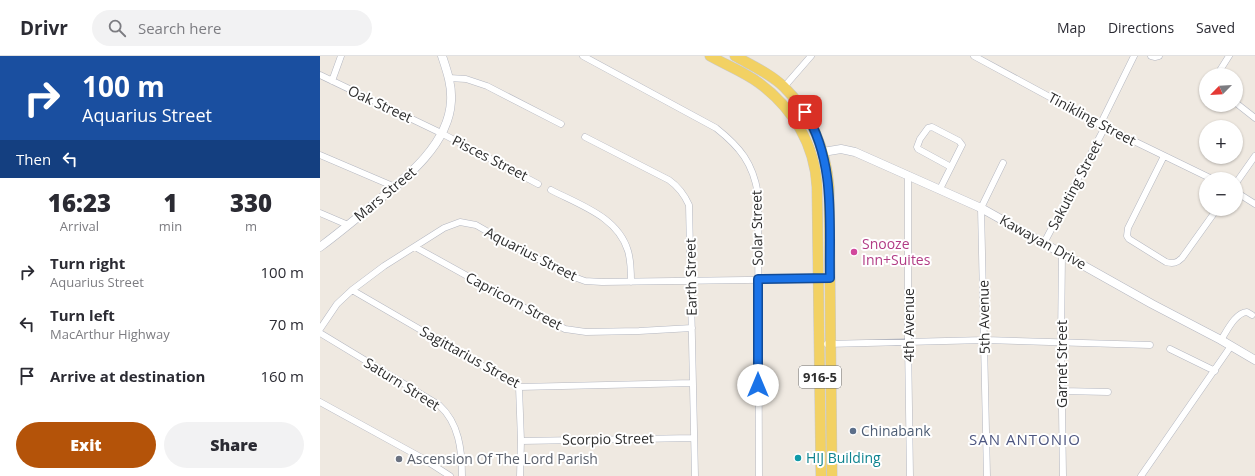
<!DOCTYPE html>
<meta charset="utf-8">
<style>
body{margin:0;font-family:"Open Sans",sans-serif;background:#f2f2f3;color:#2b2b33;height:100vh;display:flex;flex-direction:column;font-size:15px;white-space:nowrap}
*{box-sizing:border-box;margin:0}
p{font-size:13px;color:#7c7c81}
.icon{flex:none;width:22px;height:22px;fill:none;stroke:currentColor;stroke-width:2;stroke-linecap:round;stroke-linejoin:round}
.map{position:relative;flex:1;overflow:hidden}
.panel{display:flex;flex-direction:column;background:#fff;width:320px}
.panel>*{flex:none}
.top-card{background:#1a4fa0;color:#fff;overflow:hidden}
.needle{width:26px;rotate:246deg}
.buttons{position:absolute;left:879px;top:12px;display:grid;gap:8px}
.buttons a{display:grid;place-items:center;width:44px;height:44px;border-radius:50%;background:#fff;box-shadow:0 1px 3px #0004;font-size:20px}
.pin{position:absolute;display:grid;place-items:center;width:34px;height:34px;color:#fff;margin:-17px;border-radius:8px;box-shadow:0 2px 6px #0006}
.me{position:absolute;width:44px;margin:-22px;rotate:0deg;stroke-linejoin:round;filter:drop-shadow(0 0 3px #0008)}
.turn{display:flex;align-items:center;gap:14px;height:84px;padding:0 16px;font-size:18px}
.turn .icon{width:52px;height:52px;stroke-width:2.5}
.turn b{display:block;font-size:28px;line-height:34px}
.then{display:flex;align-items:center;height:38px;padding:0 16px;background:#0003;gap:8px;font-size:15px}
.eta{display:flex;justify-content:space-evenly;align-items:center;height:68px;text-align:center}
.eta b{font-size:24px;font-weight:800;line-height:28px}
.button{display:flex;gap:8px;margin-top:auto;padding:8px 16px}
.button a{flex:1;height:46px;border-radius:24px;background:#b45309;color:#fff;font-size:16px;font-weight:800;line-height:46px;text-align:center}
.button a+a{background:#f2f2f3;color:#2b2b33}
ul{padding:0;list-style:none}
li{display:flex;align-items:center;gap:12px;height:52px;padding:0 16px}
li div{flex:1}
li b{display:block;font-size:15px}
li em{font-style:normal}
header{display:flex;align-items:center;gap:24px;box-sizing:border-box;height:56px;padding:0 20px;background:#fff;border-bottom:1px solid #e1e1e2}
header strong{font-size:19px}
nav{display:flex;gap:22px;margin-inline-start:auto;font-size:14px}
.search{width:280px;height:36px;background:#f2f2f3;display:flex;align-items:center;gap:10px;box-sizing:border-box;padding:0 14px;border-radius:22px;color:#7c7c81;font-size:15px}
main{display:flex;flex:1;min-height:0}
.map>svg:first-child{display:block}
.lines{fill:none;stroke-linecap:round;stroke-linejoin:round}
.minor-casing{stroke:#b4b7c1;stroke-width:7}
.tertiary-casing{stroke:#b4b7c1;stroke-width:9}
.primary-casing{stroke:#c9c9c9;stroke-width:11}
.minor{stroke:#fff;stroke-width:6}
.tertiary{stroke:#fff;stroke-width:8}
.primary{stroke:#f2d163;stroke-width:10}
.route-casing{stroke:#114b97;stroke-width:10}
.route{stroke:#1a73e8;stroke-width:7}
.hotel-dot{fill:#d1479c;stroke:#fff;stroke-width:1.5}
.service-dot{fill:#5c6f8a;stroke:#fff;stroke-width:1.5}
.culture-dot{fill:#0f9aa8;stroke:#fff;stroke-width:1.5}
.worship-dot{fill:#6b7280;stroke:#fff;stroke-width:1.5}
.labels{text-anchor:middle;stroke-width:4;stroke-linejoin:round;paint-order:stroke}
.shield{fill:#fff;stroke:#6d6d6d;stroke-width:1}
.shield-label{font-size:13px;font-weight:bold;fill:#2e2e2e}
.street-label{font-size:14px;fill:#2e2e2e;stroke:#fff}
.hotel-label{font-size:14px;fill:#b23c85;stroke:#fff;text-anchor:start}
.service-label{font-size:14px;fill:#4e5e75;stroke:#fff;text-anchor:start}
.culture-label{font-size:14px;fill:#0d838f;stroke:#fff;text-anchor:start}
.worship-label{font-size:14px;fill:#5b616d;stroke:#fff;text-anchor:start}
.neighbourhood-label{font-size:15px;letter-spacing:1px;fill:#4d5680;stroke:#fff}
</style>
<header>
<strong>Drivr</strong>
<div class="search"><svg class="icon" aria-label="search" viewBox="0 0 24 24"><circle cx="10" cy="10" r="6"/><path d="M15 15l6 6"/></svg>Search here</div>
<nav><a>Map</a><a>Directions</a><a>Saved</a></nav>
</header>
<main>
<section class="panel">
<div class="top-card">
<div class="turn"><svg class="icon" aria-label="right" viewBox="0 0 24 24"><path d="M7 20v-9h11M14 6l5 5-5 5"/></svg><div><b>100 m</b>Aquarius Street</div></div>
<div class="then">Then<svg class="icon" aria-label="left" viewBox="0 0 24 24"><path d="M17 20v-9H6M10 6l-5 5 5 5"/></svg></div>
</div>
<div class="eta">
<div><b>16:23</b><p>Arrival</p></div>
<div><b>1</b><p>min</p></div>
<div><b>330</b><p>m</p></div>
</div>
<ul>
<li><svg class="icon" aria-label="right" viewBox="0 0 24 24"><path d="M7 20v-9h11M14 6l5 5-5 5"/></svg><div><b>Turn right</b><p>Aquarius Street</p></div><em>100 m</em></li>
<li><svg class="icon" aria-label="left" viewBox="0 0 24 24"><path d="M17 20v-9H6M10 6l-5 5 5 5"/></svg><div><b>Turn left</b><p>MacArthur Highway</p></div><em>70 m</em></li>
<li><svg class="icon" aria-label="arrive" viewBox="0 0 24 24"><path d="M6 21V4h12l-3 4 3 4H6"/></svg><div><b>Arrive at destination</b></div><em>160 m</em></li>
</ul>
<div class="button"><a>Exit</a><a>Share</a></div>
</section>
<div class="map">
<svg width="935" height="420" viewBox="0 0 935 420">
<rect width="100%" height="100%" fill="#efe9e1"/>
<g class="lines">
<!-- minor casing -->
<g class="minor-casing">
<path id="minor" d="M263,0L396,72C420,91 433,107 438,138L439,420
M654,0L785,71L892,123
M831,0L835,1L839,0
M0,19L121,77L218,128
M897,19L909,0
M129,22L146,23L167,30L241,68
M12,25L21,0
M464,31L491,0
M916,47L935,62
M780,69L814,0
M265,81L349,124C359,131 364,138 369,149L375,420
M0,99L75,131
M844,100L808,172L807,180L809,183L846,206C853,208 857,207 862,202L897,153
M588,119V285L590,420
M916,127L935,100
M620,133L642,89L639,85L612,71L608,72L600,83L597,91L598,93L631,111
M231,134C260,149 298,161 308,195C311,205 311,216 311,226
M916,136L935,148
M0,157L28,169
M724,187L785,71
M95,191L223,262L245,273L266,276L319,275L372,272
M742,197L741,286L743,420
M32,234L199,331L373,327
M0,273L17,248L32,234L64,210L124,172L140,166L156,169L198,193L254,221L265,225L282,226L510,223
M0,277L119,349C139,367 142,394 142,420
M901,284C907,275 915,257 927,256L932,259
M507,288L665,284L830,289
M850,293L895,315
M199,331L201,385L200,420
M742,335L788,336
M0,346L102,402L130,420
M201,385L374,382
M667,420L661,152L683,107
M821,420L911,290"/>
</g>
<!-- tertiary casing -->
<g class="tertiary-casing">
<path id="tertiary" d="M503,96L521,93L535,96L661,152L832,248L901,284L935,304
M0,191C19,177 37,162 55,147C86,122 129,88 131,45C132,29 127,15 122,0"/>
</g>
<!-- primary casing -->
<g class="primary-casing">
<path id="primary" d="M390,0C406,9 424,16 439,27C473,52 495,89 497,131L501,420
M415,0C431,9 451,18 464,31C491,57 506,94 509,131L512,420"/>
</g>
<!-- minor -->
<use href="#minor" class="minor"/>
<!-- tertiary -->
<use href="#tertiary" class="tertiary"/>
<!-- primary -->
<use href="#primary" class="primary"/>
</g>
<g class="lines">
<!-- route casing -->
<g class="route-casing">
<path id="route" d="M438,329V223L510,222C509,166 516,106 485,56"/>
</g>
<!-- route -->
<use href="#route" class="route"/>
</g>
<!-- markers -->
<circle class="hotel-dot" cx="534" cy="196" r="4"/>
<circle class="service-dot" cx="533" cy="375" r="4"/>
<circle class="culture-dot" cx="478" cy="402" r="4"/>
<circle class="worship-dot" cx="79" cy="403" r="4"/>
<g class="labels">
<!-- shield labels -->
<rect class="shield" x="479" y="310" width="42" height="22" rx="3"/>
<g class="shield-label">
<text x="500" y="326">916-5</text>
</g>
<!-- street labels -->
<g class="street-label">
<text transform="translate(60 48) rotate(25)" y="5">Oak Street</text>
<text transform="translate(772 63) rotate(28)" y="5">Tinikling Street</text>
<text transform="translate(170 102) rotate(27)" y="5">Pisces Street</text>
<text transform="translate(755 129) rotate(-62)" y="5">Sakuting Street</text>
<text transform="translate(65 138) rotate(-40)" y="5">Mars Street</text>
<text transform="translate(437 172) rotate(-91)" y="5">Solar Street</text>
<text transform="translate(723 186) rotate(29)" y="5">Kawayan Drive</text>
<text transform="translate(211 198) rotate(27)" y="5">Aquarius Street</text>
<text transform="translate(371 221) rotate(-91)" y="5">Earth Street</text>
<text transform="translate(194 245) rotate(28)" y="5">Capricorn Street</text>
<text transform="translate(664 261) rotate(-91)" y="5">5th Avenue</text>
<text transform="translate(589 269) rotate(-90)" y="5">4th Avenue</text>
<text transform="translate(150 301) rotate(29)" y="5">Sagittarius Street</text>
<text transform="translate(742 308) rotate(-90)" y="5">Garnet Street</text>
<text transform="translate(82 328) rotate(32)" y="5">Saturn Street</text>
<text transform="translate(288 383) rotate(-1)" y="5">Scorpio Street</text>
</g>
<!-- hotel labels -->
<g class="hotel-label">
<text x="542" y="193">Snooze<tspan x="542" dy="16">Inn+Suites</tspan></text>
</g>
<!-- service labels -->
<g class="service-label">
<text x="541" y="380">Chinabank</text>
</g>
<!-- culture labels -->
<g class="culture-label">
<text x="486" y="407">HIJ Building</text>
</g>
<!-- worship labels -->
<g class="worship-label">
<text x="87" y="408">Ascension Of The Lord Parish</text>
</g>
<!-- neighbourhood labels -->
<g class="neighbourhood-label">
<text x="705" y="389">SAN ANTONIO</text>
</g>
</g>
</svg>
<div class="buttons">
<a><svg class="needle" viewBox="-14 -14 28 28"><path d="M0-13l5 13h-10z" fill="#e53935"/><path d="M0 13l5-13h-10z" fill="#7c7c81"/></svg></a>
<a>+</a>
<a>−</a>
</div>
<div class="pin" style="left:485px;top:56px;background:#d93025"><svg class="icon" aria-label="arrive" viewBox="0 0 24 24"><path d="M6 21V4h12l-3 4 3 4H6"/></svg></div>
<svg class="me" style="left:438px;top:329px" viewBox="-20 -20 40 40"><circle r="19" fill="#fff"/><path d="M0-13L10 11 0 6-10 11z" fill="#1a73e8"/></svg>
</div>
</main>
